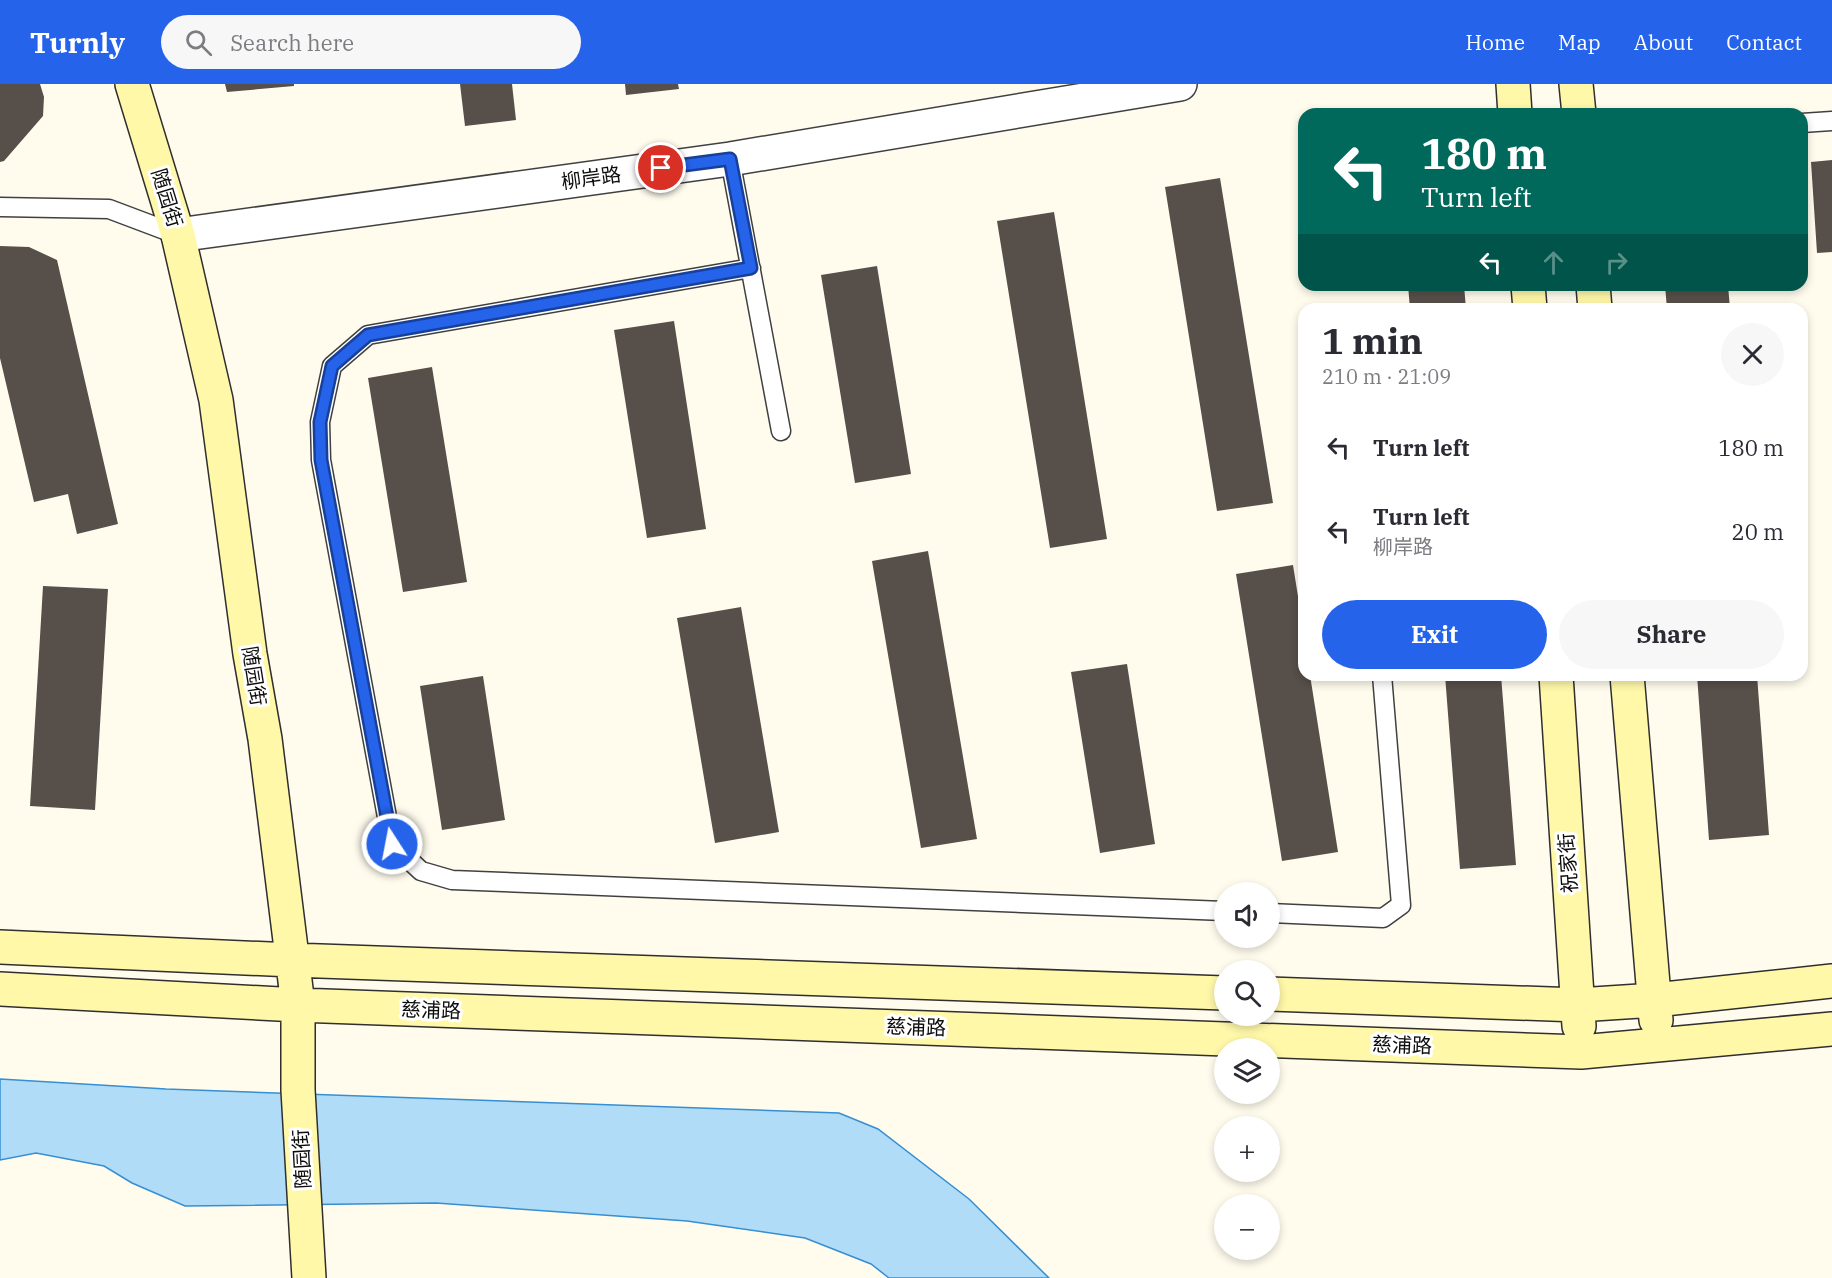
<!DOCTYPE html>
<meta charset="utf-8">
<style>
body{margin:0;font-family:"IBM Plex Serif","Noto Sans SC",serif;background:#f7f7f7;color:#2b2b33;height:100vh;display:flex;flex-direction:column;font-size:22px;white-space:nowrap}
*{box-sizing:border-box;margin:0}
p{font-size:20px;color:#7c7c81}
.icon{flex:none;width:33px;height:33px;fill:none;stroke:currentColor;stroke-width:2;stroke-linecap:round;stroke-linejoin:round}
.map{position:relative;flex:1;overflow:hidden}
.drawer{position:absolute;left:1298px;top:219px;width:510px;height:378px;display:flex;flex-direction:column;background:#fff;border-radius:18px;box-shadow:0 3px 9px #0003}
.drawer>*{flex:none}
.guide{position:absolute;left:1298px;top:24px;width:510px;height:183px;border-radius:18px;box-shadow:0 3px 9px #0003;background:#00695c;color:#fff;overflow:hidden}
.controls{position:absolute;left:1214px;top:798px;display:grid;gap:12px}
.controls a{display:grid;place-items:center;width:66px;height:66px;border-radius:50%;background:#fff;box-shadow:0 3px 9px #0003;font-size:30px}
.pin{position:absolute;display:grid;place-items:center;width:51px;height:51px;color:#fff;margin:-26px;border:3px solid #fff;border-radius:50%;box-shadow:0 2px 6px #0007}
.me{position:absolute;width:66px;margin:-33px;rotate:349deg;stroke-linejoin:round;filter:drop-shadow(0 0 4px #0008)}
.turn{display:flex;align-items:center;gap:21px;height:126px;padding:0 24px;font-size:27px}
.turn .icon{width:78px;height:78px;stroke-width:2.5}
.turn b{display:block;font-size:42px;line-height:51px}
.lanes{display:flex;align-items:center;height:57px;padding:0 24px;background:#0003;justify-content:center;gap:30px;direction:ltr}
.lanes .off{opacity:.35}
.round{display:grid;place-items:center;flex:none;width:63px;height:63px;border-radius:32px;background:#f7f7f7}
.head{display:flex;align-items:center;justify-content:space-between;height:102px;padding:0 24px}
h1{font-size:36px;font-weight:800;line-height:45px}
.button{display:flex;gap:12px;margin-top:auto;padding:12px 24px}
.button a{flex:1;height:69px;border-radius:36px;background:#2563eb;color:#fff;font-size:24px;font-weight:800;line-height:69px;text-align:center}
.button a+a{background:#f7f7f7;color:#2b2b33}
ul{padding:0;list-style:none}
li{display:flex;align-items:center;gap:18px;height:84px;padding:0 24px}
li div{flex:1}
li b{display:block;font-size:22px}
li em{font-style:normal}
header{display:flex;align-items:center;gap:36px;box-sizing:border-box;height:84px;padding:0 30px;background:#2563eb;color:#fff}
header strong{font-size:28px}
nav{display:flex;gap:33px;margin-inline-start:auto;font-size:21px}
.search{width:420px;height:54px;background:#f7f7f7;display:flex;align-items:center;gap:15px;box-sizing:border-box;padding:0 21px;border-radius:33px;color:#7c7c81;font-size:22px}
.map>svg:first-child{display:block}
.water{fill:#b1dcf8;stroke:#358fd2;stroke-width:1.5}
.building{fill:#574f49}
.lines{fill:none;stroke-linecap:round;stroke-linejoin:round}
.lane-casing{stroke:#404040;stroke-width:21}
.street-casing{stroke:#404040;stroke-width:36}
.secondary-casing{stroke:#2f2f2f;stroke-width:36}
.lane{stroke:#fff;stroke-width:18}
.street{stroke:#fff;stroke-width:33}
.secondary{stroke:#fff8a9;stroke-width:33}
.route-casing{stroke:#184099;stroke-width:15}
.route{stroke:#2563eb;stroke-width:10}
.labels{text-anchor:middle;stroke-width:6;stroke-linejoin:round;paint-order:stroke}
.street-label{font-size:20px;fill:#0d0d0d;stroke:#fff}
</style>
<header>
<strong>Turnly</strong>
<div class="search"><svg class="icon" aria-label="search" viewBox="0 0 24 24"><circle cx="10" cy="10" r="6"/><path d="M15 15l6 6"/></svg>Search here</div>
<nav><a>Home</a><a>Map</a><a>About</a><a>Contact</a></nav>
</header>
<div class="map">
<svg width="1832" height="1194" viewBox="0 0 1832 1194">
<rect width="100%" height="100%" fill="#fffcee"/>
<!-- water -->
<path class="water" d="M0,995L166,1005L839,1029L878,1045L969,1115L1049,1194H889L871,1180L805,1154L687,1137L436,1119L185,1122L132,1099L104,1082L36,1069L0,1076Z"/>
<!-- building -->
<path class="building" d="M0,0H40L44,13L43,32L4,77L0,78Z
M225,0H294V2L227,8Z
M460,0H512L516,36L465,42Z
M625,0H678L679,5L626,11Z
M1832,76V168L1817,169L1811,78Z
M1220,94L1273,419L1217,427L1165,103Z
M1054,128L1107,455L1050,464L997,137Z
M0,162L29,163L57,176L118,440L77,450L68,410L34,418L0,274Z
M877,182L911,390L855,399L821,191Z
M1408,201H1464L1466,225H1410Z
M1665,201H1728L1730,225H1667Z
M674,237L706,445L647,454L614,246Z
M432,283L467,498L403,508L368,294Z
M928,467L977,755L921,764L872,477Z
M1293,481L1304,550V591H1310L1338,768L1282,777L1236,490Z
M43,502L108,505L95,726L30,722Z
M741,523L779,748L715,759L677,534Z
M1127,580L1155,760L1100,769L1071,588Z
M1445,591H1501L1516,781L1460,785Z
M1697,591H1757L1769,751L1709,756Z
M483,592L505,736L442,746L420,602Z"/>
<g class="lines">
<!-- lane casing -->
<g class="lane-casing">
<path id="lane" d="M1802,39L1832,37
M730,75L781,347
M0,123L109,125L178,151
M751,184L368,251L332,282L320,338L321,376L392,760L421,787L452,796L1224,827
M1269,829L1383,834L1401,821L1382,591"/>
</g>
<!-- street casing -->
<g class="street-casing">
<path id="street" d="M178,151L730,75L1180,0"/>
</g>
<!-- secondary casing -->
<g class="secondary-casing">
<path id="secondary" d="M132,0L178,151L216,316L250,570L265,655L298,921V1006L309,1194
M1513,0L1515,30
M1576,0L1579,30
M1528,201L1530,225
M1593,201L1595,225
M1556,591L1579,942
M1627,591L1656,936
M0,863L292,876L1224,909
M0,905L298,921L1581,968L1832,945
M1269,910L1578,921L1655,916L1832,897"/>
</g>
<!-- lane -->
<use href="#lane" class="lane"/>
<!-- street -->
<use href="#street" class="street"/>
<!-- secondary -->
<use href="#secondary" class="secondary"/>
</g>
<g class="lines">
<!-- route casing -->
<g class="route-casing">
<path id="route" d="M392,760L321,376L320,338L332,282L368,251L751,184L730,75L661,84"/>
</g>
<!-- route -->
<use href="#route" class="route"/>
</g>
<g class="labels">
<!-- street labels -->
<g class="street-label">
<text transform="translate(591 94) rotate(-8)" y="7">柳岸路</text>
<text transform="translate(167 114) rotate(73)" y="7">随园街</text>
<text transform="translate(254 592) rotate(81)" y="7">随园街</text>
<text transform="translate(1568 779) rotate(-94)" y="7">祝家街</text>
<text transform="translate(431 926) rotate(2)" y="7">慈浦路</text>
<text transform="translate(916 943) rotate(2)" y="7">慈浦路</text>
<text transform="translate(1402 961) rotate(2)" y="7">慈浦路</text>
<text transform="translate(302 1075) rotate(-93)" y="7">随园街</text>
</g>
</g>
</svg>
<div class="controls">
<a><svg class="icon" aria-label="sound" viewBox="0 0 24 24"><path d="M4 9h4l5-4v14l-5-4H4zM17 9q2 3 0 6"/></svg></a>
<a><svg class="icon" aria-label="search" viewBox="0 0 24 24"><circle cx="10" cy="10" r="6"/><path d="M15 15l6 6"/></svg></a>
<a><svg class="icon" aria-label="layers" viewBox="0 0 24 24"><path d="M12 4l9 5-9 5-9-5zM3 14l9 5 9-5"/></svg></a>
<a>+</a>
<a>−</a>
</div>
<div class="pin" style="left:661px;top:84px;background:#d93025"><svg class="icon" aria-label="arrive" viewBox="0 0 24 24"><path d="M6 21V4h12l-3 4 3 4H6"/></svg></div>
<svg class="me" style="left:392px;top:760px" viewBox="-20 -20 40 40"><circle r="17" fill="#2563eb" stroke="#fff" stroke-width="3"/><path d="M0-11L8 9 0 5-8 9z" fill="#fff"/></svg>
<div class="guide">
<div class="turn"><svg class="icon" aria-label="left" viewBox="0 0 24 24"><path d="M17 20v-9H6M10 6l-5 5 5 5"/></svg><div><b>180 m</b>Turn left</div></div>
<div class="lanes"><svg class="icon" aria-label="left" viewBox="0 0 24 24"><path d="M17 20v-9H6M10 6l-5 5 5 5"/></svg><svg class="icon off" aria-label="ahead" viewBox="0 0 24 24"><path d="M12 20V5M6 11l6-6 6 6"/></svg><svg class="icon off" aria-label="right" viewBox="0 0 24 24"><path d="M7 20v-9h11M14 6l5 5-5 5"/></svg></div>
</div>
<section class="drawer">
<div class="head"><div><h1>1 min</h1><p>210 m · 21:09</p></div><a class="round"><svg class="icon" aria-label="close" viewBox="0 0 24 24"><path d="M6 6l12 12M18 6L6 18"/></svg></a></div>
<ul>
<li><svg class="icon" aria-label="left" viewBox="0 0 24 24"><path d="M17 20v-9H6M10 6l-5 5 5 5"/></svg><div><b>Turn left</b></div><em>180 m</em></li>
<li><svg class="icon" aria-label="left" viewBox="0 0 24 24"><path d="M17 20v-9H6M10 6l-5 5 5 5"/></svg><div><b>Turn left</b><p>柳岸路</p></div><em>20 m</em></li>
</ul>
<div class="button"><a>Exit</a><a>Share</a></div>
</section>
</div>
